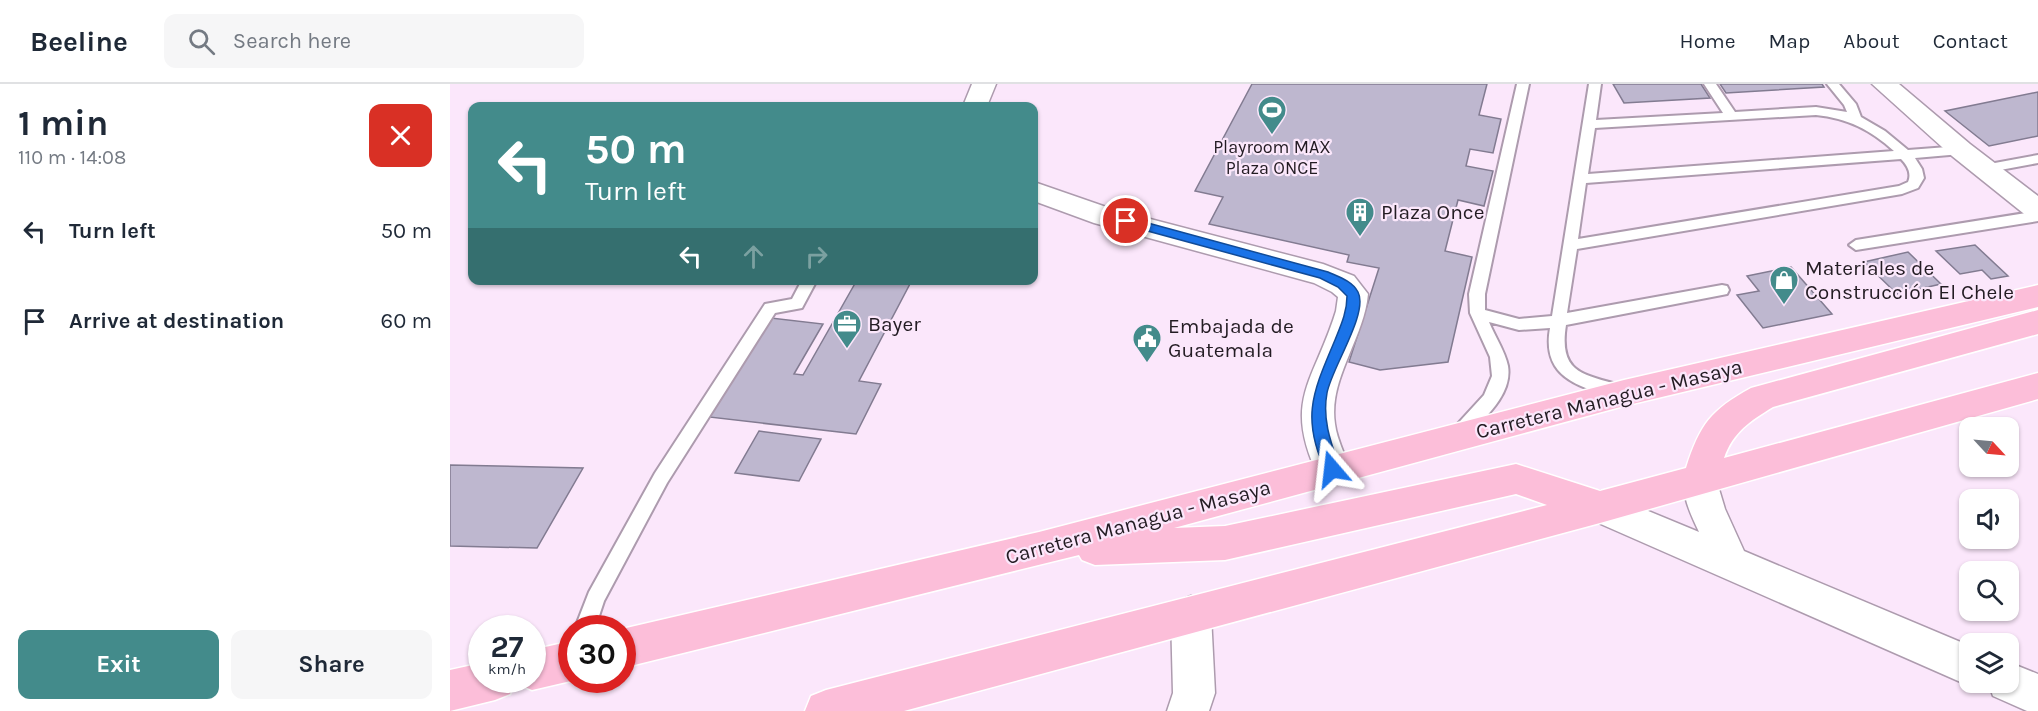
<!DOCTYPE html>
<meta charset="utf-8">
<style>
body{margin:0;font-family:Karla,sans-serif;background:#f6f6f7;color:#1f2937;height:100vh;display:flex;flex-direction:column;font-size:22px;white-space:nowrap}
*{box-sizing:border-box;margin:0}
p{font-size:20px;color:#747a83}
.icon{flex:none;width:33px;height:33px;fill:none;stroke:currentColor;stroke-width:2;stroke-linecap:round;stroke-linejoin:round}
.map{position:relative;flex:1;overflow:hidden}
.side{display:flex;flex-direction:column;background:#fff;width:450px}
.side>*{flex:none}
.hud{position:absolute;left:18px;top:18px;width:570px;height:183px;border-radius:12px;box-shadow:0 2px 4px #0004;background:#438b8b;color:#fff;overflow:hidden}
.needle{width:39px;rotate:116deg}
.fabs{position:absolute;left:1509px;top:333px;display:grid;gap:12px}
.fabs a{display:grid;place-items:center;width:60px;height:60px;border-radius:12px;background:#fff;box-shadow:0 2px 4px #0004;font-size:30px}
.speed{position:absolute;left:18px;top:531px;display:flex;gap:12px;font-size:30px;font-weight:700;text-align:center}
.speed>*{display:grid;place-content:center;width:78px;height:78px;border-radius:50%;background:#fff;box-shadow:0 2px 4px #0004;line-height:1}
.speed small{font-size:15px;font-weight:400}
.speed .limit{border:9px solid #d22;background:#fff;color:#111}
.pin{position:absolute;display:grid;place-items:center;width:51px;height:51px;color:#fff;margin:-26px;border:3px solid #fff;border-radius:50%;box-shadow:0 2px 6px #0007}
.me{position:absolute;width:66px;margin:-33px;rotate:343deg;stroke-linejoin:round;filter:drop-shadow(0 0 4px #0008)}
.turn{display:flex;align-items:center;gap:21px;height:126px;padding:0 18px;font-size:27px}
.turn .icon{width:78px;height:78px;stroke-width:2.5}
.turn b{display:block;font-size:42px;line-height:51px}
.lanes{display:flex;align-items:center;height:57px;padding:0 18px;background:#0003;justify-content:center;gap:30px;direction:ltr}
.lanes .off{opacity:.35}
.round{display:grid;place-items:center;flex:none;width:63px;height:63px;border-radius:12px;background:#f6f6f7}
.headline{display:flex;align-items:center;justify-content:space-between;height:102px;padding:0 18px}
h1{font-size:36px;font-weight:700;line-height:45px}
.button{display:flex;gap:12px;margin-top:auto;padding:12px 18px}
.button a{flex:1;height:69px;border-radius:12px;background:#438b8b;color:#fff;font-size:24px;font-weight:700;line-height:69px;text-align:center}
.button a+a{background:#f6f6f7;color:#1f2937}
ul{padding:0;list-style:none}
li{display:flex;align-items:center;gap:18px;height:90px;padding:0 18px}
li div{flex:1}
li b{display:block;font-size:22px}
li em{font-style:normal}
header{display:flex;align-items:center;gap:36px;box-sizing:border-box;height:84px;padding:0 30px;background:#fff;border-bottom:2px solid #e0e1e3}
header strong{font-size:28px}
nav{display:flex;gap:33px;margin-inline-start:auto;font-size:21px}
.search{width:420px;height:54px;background:#f6f6f7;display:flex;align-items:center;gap:15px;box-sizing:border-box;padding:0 21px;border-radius:12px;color:#747a83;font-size:22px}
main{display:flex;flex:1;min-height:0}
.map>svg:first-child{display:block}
.building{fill:#beb7cf;stroke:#827b91;stroke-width:1.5}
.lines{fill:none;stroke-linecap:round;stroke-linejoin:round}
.lane-casing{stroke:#ad9bae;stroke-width:4}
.street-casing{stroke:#ad9bae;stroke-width:3}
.highway-casing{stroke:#fff;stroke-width:3}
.lane{fill:#fff;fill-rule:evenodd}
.street{fill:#fff;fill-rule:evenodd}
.highway{fill:#fcbed9;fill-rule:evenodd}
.route{fill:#1a73e8;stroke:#114b97;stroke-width:1.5}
.labels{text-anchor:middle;stroke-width:4.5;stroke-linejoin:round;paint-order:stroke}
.far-poi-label{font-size:18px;fill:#231c23;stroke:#fbe7fb}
.poi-label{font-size:21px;fill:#231c23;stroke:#fbe7fb;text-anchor:start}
.street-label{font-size:21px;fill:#231c23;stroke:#fbe7fb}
</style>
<header>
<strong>Beeline</strong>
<div class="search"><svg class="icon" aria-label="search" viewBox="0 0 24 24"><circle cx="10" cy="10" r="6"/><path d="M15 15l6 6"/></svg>Search here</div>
<nav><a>Home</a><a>Map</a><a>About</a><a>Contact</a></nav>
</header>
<main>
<section class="side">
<div class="headline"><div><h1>1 min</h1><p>110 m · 14:08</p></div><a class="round" style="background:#d93025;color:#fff"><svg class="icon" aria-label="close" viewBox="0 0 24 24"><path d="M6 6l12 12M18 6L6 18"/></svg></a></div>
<ul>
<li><svg class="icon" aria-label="left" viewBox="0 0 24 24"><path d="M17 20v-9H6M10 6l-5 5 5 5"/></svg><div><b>Turn left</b></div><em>50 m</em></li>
<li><svg class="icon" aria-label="arrive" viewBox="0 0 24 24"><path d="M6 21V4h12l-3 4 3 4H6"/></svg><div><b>Arrive at destination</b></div><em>60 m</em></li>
</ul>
<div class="button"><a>Exit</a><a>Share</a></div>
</section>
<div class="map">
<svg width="1588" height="627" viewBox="0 0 1588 627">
<rect width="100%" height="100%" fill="#fbe7fb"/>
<!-- building -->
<path class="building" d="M802,0H1037L1029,31L1051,35L1043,69L1020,65L1016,82L1043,87L1034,122L1008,116L995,167L1022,173L998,278L930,286L899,278L929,184L897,178L899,171L759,140L773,113L745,107Z
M1163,0H1251L1260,14L1174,19Z
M1270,0H1372L1374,3L1276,9Z
M1588,8V52L1539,62L1495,27Z
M1525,161L1558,192L1541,195L1532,186L1510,190L1486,167Z
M1458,168L1491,200L1447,210L1414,178Z
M1341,183L1382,230L1313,244L1287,211L1309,207L1297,192Z
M407,196H462L409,297L431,300L406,350L259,333L321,234L373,240L344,290L353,291Z
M309,347L371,355L349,397L285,389Z
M0,381L133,384L87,464L0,462Z"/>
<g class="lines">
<!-- lane casing -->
<g class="lane-casing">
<path id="lane" d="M1067,0H1079L1035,210V226L1069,235L1102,232L1139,0H1151L1146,36L1273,29L1254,0H1266L1285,28L1366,23L1397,28L1394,21L1377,0H1389L1406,20L1411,33L1435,47L1458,66L1511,62L1517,66L1511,70L1465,74L1472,85L1474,94L1468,104L1452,110L1127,165L1117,229L1272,201L1277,202L1279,206L1277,210L1272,211L1116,241C1108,292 1136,290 1176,303L1178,308L1176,313L1170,315C1130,303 1091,295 1100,244L1069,246L1039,238C1045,253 1055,267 1058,282C1063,312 1031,337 1013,357L1007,359L1001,357L998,352L1001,347L1034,311L1042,292L1040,273L1020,229L1019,210ZM1366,31C1397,34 1421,46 1444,67L1138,90L1145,44ZM1451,75C1457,81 1462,89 1458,98L1449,102L1128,155L1136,99Z
M1588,71V79L1534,89L1527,85L1534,81Z
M1588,127V137L1406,166L1399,161L1406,156Z
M352,196H367L352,224L325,229L217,399L154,517L145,544H125L139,508L205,389L315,220L342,215Z"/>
</g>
<!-- street casing -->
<g class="street-casing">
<path id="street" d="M522,0H546L537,22H513Z
M1422,0H1449L1520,60L1588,112V135L1578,133L1502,72Z
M584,98L662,125L873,180L904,192L918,210C914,255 878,295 885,340C887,356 895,370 900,385L894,396L882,400L870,396C831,316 864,299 886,227L888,213L882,208L864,199L644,139L584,117Z
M1250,381L1263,385L1275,425L1294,467L1520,562V598H1529L1520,602L1506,596L1137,434L1132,423L1137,412L1150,407L1249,448C1240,429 1228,405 1237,385Z
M741,512L755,518L761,531L765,609L759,627H717L723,609L721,531L727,518Z
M1558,578L1588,590V627H1577L1543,612L1538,598H1558Z"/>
</g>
<!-- highway casing -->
<g class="highway-casing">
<path id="highway" d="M1588,201V223L1174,322L724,444L775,442L1066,380L1150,407L1236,384C1250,340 1261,326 1301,304L1588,226V250L1323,323C1300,337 1283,348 1274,374L1588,289V315L1150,439L454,627H355L361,612L376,606L1097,421L1066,410L775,476L645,481L632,476L629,471L172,584V545L589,448L1174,296Z
M122,557V596H125L82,606L68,600L66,596H82V566Z
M32,579V596H65L60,610L45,616L0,627V586Z"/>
</g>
<!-- lane -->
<use href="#lane" class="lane"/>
<!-- street -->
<use href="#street" class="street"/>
<!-- highway -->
<use href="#highway" class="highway"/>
</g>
<!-- route -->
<path class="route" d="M676,133L878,188C889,193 902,197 908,208C919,229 881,285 877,309C872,336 881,359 890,385L888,390L882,391L877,390C850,334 863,308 885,256C891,241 897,228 897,212L888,203L870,194L672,140L670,137Z"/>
<!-- icons -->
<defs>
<g id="stadium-pin" transform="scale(1.5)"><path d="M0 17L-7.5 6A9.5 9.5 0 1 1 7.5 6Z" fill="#438b8b" stroke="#fbe7fb"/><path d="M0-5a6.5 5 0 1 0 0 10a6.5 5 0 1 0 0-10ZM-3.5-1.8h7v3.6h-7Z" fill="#fff"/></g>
<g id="building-pin" transform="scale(1.5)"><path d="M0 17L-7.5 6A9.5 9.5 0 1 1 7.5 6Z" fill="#438b8b" stroke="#fbe7fb"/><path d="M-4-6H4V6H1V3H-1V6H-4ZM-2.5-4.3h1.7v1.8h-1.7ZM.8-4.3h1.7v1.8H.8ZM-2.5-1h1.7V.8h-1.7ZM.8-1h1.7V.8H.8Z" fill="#fff"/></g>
<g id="shop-pin" transform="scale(1.5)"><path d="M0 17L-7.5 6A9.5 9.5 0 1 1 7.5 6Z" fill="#438b8b" stroke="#fbe7fb"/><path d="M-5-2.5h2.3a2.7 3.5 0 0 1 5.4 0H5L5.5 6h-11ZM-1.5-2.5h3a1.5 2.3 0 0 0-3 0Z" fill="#fff"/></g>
<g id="office-pin" transform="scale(1.5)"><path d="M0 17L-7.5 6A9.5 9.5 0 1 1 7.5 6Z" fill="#438b8b" stroke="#fbe7fb"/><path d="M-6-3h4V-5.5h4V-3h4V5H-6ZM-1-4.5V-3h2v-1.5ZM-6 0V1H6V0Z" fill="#fff"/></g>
<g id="civic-pin" transform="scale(1.5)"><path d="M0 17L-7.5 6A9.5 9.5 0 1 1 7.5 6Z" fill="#438b8b" stroke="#fbe7fb"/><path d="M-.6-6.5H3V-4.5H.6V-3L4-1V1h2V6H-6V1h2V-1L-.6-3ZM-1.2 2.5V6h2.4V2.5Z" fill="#fff"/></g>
</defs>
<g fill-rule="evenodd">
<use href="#stadium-pin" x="822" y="26"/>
<use href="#building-pin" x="910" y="128"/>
<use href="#shop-pin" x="1334" y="196"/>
<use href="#office-pin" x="397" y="240"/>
<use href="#civic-pin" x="697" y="254"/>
</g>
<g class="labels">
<!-- far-poi labels -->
<g class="far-poi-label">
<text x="822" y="69">Playroom MAX<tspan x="822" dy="21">Plaza ONCE</tspan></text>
</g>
<!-- poi labels -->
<g class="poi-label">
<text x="931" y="135">Plaza Once</text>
<text x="1355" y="191">Materiales de<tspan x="1355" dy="24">Construcción El Chele</tspan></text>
<text x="418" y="247">Bayer</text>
<text x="718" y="249">Embajada de<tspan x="718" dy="24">Guatemala</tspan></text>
</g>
<!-- street labels -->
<g class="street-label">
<text transform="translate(1159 315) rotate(-14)" y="7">Carretera Managua - Masaya</text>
<text transform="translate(688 438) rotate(-15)" y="7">Carretera Managua - Masaya</text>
</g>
</g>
</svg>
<div class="fabs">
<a><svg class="needle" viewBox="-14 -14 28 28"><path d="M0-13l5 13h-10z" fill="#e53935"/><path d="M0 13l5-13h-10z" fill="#747a83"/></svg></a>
<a><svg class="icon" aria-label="sound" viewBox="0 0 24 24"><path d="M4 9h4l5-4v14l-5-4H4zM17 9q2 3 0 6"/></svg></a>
<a><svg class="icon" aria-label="search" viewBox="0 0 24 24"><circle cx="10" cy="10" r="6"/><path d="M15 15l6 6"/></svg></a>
<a><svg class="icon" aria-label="layers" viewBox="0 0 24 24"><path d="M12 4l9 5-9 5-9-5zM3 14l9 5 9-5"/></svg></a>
</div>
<div class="speed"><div>27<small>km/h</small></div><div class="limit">30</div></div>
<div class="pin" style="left:676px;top:137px;background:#d93025"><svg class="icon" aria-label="arrive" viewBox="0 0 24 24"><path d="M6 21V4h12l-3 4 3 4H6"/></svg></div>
<svg class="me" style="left:882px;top:385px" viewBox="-20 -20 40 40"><path d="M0-17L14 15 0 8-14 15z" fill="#1a73e8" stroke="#fff" stroke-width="4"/></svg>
<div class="hud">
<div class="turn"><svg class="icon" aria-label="left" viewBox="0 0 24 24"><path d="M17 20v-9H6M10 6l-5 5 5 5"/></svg><div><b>50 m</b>Turn left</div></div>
<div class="lanes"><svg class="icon" aria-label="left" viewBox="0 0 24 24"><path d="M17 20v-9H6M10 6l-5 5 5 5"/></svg><svg class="icon off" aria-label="ahead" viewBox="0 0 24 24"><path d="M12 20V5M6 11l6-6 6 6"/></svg><svg class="icon off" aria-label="right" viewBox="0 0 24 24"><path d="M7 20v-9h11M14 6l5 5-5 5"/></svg></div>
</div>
</div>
</main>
